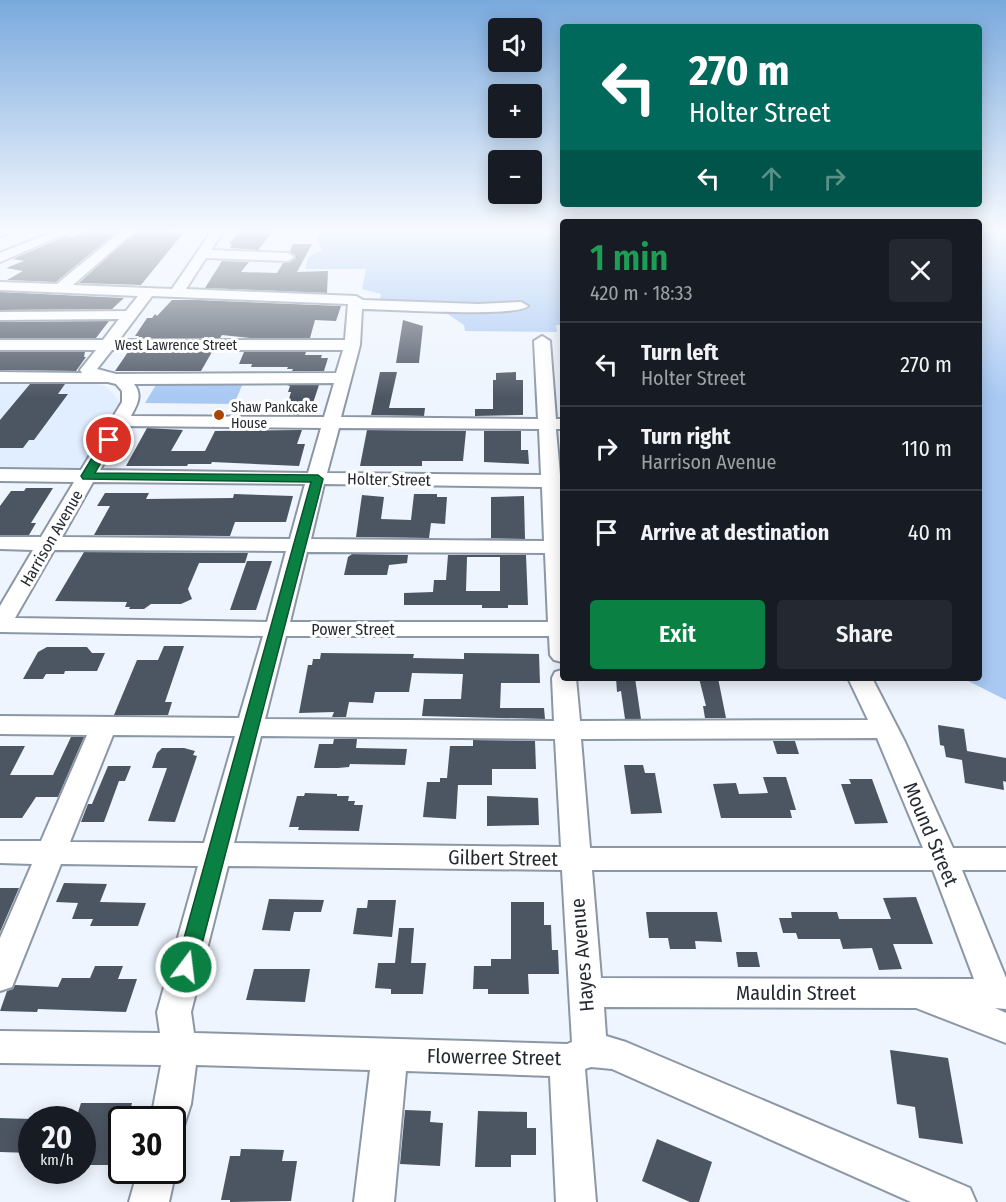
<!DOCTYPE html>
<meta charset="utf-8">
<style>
body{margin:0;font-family:"Fira Sans Condensed",sans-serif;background:#242831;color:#f1f3f6;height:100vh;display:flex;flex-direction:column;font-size:22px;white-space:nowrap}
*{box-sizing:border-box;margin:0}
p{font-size:20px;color:#9ea1a6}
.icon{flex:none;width:33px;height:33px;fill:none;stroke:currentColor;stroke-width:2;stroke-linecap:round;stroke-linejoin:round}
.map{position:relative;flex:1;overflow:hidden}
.sheet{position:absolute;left:560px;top:219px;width:422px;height:462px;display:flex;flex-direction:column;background:#171b24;border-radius:6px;box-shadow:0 3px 15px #0003}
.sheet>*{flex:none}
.banner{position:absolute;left:560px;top:24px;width:422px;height:183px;border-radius:6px;box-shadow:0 3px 15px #0003;background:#00695c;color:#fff;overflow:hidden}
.tools{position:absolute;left:488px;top:18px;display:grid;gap:12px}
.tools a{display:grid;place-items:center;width:54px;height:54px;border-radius:6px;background:#171b24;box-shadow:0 3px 15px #0003;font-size:30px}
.speed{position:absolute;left:18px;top:1106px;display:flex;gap:12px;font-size:30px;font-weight:700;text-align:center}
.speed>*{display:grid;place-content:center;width:78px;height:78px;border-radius:50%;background:#171b24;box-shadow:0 3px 15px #0003;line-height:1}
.speed small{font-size:15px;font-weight:400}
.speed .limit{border:3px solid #111;border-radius:9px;background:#fff;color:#111}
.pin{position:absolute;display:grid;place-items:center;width:51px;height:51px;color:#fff;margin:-26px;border:3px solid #fff;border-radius:50%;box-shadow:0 2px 6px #0007}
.me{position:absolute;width:66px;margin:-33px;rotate:15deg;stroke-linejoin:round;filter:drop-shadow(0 0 4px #0008)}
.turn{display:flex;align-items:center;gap:21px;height:126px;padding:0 30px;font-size:27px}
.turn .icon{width:78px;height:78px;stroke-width:2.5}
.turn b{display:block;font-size:42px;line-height:51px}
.lanes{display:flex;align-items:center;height:57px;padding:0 30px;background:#0003;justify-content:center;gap:30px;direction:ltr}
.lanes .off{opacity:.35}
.round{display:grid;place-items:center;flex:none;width:63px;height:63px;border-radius:6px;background:#242831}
.overview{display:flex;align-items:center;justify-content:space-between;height:102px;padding:0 30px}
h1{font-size:36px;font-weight:600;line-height:45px;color:#1e9e55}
.primary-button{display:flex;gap:12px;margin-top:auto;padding:12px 30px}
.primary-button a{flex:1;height:69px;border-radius:6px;background:#0b8043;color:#fff;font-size:24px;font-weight:600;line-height:69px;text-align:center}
.primary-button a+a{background:#242831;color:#f1f3f6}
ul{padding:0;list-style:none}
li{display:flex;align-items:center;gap:18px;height:84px;padding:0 30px;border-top:2px solid #363941}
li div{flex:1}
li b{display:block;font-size:22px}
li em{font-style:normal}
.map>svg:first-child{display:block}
.built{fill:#e1eeff}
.green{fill:#a9c9f3}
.building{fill:#4c5562;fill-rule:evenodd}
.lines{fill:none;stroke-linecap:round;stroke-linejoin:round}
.minor-casing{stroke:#8c97a5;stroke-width:4}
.minor{fill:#fff;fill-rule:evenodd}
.route{fill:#0b8043;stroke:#07532c;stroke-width:1.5}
.poi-dot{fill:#a84606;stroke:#fff;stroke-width:2}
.labels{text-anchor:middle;stroke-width:6;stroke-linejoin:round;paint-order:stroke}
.far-street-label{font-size:14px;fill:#262a30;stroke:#fff}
.far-poi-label{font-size:14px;fill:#262a30;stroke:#fff;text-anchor:start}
.street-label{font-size:16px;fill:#262a30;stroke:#fff}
.near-street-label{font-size:20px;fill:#262a30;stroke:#fff}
</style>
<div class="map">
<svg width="1006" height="1202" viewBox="0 0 1006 1202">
<rect width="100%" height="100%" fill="#eef5fe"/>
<!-- built -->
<path class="built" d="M0,379H81L106,387L114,394L119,402V408L81,472L0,471Z"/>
<!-- green -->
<path class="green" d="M298,230H562V325H556L557,332L465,331L464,325L443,311L378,310L381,294L362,289L366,269H305L308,257L322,250L317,240L319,233Z
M978,230H1006V700L962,678H978Z
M244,381L234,404L145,403L157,383Z"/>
<!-- building -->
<path class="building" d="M91,230L118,231L56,282L7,280L23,271L6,268L24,261L13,259L66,236L72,237Z
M138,230H173L170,232H184L141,285L79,283Z
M241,230H274L258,250L230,248L232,244H229Z
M293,244H312L297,272L328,271L327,293L205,288L222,261L249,262L241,272L277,273L283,263H289L296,258L290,251Z
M0,292L124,298L112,309L0,310Z
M172,300H197L341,306L336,321L315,320L310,338H250L222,335L220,338H138L139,336H135L147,318H152L155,314L157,316Z
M403,320L423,326L419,363H396Z
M109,321L96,338H0V322Z
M0,352H85L84,357H86L76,371L0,370Z
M128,352H212L201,371H115Z
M244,352H306L305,355H322L321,358H328L324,371H292L293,369H287L288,367H251L252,364H239Z
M380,372H397L389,408H425L424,416L371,415Z
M516,372V380H523V415L475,416V409H493V380H496V373Z
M30,384H65L58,394H68L34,440H29L23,448H0V420Z
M319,385L309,415H284L291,392H288L290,386L287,385Z
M147,428L183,430L171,451H205L215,431L302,430L297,444H305L299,466L212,462L211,464H188L187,466H126Z
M367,430L466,431L463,461H422V466H360Z
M484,431H521V450H528L529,464L484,462Z
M26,488H53L31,523H36L29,535H0V506L11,491H24Z
M105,493H149L146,499L233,498L234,494L293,496L286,522H235L230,536L94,535L110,506H97Z
M414,494H437V497H447L445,524L431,523L429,538L356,537L362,495L384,497L381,519L411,520Z
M524,496L525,539L467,538H491V497Z
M84,552L248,553L245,563H199L188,589L192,599L181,604H151L144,609H129L130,607H125L127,602L55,601Z
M352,554L408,555L407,563L389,565L387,575H344L348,557Z
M448,555H526L528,605H508V608H482V605H404V593L433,592L434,580H446ZM467,557H500V591H466Z
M247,561H272L256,610H230Z
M164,646H184L165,702H172L168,715H114L137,660H158Z
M47,647H87L92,653H105L97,671H65L64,674H46L43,679H23L38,652Z
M321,653L414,654L413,658L464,659V653L539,654L540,683H501L500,708H544L545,719L422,716L424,699H461L463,674L412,673L409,692H375L373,703L349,702L346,717H332L334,712L299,713L308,665H312L313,659H320Z
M616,678H635L641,719H625L621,691L617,692Z
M699,678H718L726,718H705L703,706H706Z
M938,725L964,729L967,751L1006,758V782L1003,781L1004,790L965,783L962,760L946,757L944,746L940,745Z
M71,737H84L58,797H36L22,818H0V746H25L10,775H53Z
M334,739H357L356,748L407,749L405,765L350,764L349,767L338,768H314L319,744H333Z
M473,740L535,741L536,769H492V785H458L456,819L423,817L427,782H440V778H447L450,746H473Z
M773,741H795L799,754H777Z
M162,748H184L195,751L193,755L197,756L175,822L148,821L167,768H152L157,753Z
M624,765H643L645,773H655L662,813L631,814Z
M108,766H131L125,781H119L104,822H81L88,804H92Z
M763,777H786L796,810H790L792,818H721L713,784L736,783L739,794L768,793Z
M849,779H872L888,823L855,824L841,784H851Z
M305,793L337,794V796H349L348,801H355L354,805H363L359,831L298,830L299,827H289L297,796H304Z
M487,796L538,798L539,825L487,826Z
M64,883L107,884L100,902L146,903L138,926H90L93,919H72L78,903L56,902Z
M0,888H19L0,932Z
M916,897L933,944H893L902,969L879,970L872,948L843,949L840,939H798L796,933H783L779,918H792L791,912H837L839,919H891L883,898Z
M269,899L324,900L321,912H294L290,931L262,930Z
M368,900H396L392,937L353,934L357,908H367Z
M511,902H544V925H551L552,950H558L559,974H528L529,994H488V989H473L474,966H491V959H511Z
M646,912H717L722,942L695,941L696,949H670L668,938H649Z
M399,928H414L411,963H426L423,994H391V989L375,988L378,963H395Z
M736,952H757L760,967H738Z
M95,966H123L118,979H137L126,1012L38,1009L37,1012L0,1011L7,991L13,989L15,985L58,987L62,978H90Z
M254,969H310L305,1002L246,1000Z
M890,1050L948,1058L963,1144L919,1138L915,1107L897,1104Z
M81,1103H132L128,1119H122V1138H119L111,1165H82V1119H76Z
M405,1110L431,1111L430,1122L443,1123L440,1166L400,1164Z
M478,1111L527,1112V1128H536V1155H511V1167H475Z
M0,1118L32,1119V1153L0,1152Z
M657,1139L712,1162L699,1202H690L642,1181Z
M241,1149L284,1150L282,1161H297L291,1201L230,1202V1200H221L230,1156H240Z"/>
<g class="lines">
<!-- minor casing -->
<g class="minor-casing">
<path id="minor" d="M0,230H13L0,236Z
M58,230H74L0,262V253Z
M123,230H136L73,285L172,289L209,235V230H221V235L211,250L288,253L294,257L288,261L206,258L186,289L356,296L363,300L478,304L521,302L528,306C517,318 386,309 362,309L360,345L341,417L538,419L534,341L542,336L550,341L556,419H562V429H556L560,475H562V662L554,660L550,655L549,636H286L265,719L554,721L552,678L555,672L562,670V678H576L580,721L868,720L848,678H872L905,742L953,848H1006V870H962L1006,978V1009L995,1008L1006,1013V1043L916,1008L604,1007L606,1036L626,1042L970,1188L976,1202H911L612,1069L591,1067L585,1069L596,1202H556L550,1076L406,1071L394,1202H354L370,1070L196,1065L191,1104L182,1132L172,1135V1119H151L161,1065L0,1063V1031L160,1033L157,1012L198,866L61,864L12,987L0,991V938L32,864L0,863V841H41L87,735L0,734V716L239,718L263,636L0,632V606L33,550L0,549V537H41L74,482L0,481V469L81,470L122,402V391L116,384L108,382H0V372L82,373L80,370L96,350H0V340H103L119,319L0,320V312L126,311L138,296L0,290V282L57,284ZM152,296L348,304L345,340H119ZM112,350H343L336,373L116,374L97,369ZM334,383L324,417L131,416C137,405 143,395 134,384ZM125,426L321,428L308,473L100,470ZM339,428L539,429L541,475L327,473ZM93,482L305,484L290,539L62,537ZM324,484L542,487L544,541L311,539ZM54,550L286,551L267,622L15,618ZM307,552L545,553L548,622H290ZM113,735L235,736L204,843L70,842ZM261,736L555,739L561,847L234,843ZM877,738L923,848H590L581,739ZM228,866L562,870L572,1042L567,1044L194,1033L191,1012ZM592,870H933L974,979L601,978Z
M172,1161L176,1170L169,1202H129L138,1170H172Z"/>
</g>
<!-- minor -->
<use href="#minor" class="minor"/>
</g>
<!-- sky -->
<linearGradient id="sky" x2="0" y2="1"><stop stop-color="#79a9dd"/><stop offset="0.58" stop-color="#f7faff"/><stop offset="1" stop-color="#f7faff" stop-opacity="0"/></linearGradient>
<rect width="1006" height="398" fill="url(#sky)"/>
<!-- route -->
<path class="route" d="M109,436L114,440L95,473L318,475L323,479L196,967L193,973L186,975L179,973L176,967L311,482L83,479L81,476L103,440Z"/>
<!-- markers -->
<circle class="poi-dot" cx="219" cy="415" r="6"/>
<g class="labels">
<!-- far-street labels -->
<g class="far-street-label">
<text x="176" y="350">West Lawrence Street</text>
</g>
<!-- far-poi labels -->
<g class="far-poi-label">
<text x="231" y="412">Shaw Pankcake<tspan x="231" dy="16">House</tspan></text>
</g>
<!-- street labels -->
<g class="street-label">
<text transform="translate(389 479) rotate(1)" y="6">Holter Street</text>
<text transform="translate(51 538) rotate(-60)" y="6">Harrison Avenue</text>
<text x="353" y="635">Power Street</text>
</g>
<!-- near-street labels -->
<g class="near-street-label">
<text transform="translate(931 834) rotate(67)" y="7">Mound Street</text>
<text transform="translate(503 858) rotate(1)" y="7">Gilbert Street</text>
<text transform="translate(582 955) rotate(-95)" y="7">Hayes Avenue</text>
<text x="796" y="1000">Mauldin Street</text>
<text transform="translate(494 1057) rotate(1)" y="7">Flowerree Street</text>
</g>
</g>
</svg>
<div class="tools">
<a><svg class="icon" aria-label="sound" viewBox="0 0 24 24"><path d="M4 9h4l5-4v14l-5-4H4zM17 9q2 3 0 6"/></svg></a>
<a>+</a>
<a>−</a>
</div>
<div class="speed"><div>20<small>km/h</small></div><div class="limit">30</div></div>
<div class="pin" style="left:109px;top:440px;background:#d93025"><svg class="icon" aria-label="arrive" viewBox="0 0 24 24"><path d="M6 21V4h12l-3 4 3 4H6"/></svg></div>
<svg class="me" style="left:186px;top:967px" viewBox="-20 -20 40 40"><circle r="17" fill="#0b8043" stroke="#fff" stroke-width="3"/><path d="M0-11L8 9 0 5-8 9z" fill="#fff"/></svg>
<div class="banner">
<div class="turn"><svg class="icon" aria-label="left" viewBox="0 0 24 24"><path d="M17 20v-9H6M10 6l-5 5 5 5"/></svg><div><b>270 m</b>Holter Street</div></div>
<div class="lanes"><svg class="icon" aria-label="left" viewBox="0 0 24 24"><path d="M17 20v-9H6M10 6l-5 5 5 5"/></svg><svg class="icon off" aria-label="ahead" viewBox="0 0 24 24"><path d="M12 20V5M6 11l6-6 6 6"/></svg><svg class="icon off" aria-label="right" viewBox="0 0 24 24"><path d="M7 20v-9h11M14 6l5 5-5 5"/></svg></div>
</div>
<section class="sheet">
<div class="overview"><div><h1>1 min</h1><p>420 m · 18:33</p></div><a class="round"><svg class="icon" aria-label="close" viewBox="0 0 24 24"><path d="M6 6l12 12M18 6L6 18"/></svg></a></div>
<ul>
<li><svg class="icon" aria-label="left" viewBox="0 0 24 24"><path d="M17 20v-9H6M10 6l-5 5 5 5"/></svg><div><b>Turn left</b><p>Holter Street</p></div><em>270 m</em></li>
<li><svg class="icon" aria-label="right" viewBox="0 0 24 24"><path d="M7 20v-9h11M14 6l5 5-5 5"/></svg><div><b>Turn right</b><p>Harrison Avenue</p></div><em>110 m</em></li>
<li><svg class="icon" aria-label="arrive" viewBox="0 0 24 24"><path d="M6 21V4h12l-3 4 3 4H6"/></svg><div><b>Arrive at destination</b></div><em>40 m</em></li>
</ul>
<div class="primary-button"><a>Exit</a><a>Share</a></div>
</section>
</div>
